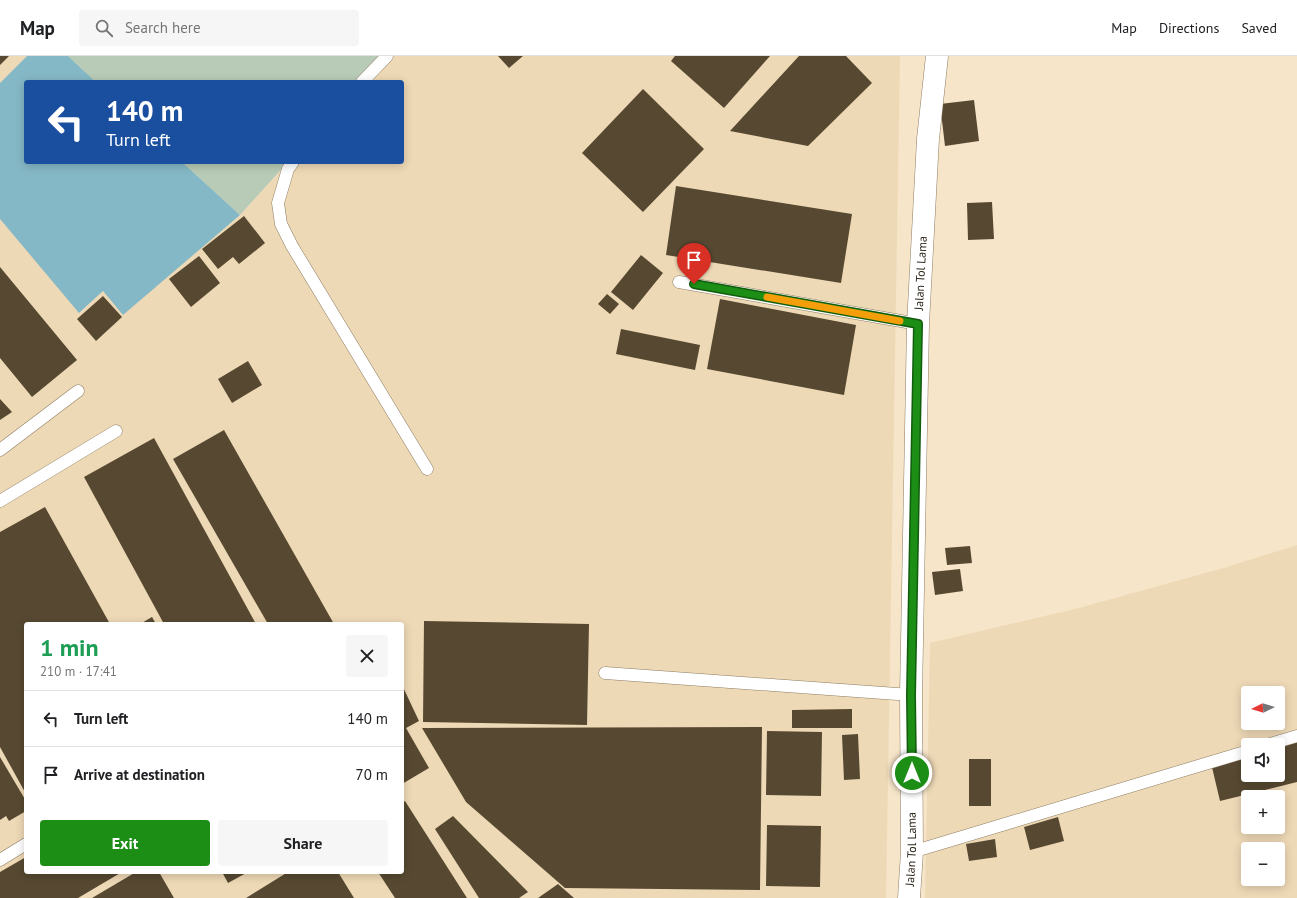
<!DOCTYPE html>
<meta charset="utf-8">
<style>
body{margin:0;font-family:"PT Sans",sans-serif;background:#f6f6f6;color:#202124;height:100vh;display:flex;flex-direction:column;font-size:15px;white-space:nowrap}
*{box-sizing:border-box;margin:0}
p{font-size:13px;color:#757577}
.icon{flex:none;width:22px;height:22px;fill:none;stroke:currentColor;stroke-width:2;stroke-linecap:round;stroke-linejoin:round}
.map{position:relative;flex:1;overflow:hidden}
.sheet{position:absolute;left:24px;top:566px;width:380px;height:252px;display:flex;flex-direction:column;background:#fff;border-radius:4px;box-shadow:0 2px 10px #0003}
.sheet>*{flex:none}
.top-card{position:absolute;left:24px;top:24px;width:380px;height:84px;border-radius:4px;box-shadow:0 2px 10px #0003;background:#1a4fa0;color:#fff;overflow:hidden}
.needle{width:26px;rotate:265deg}
.tools{position:absolute;left:1241px;top:630px;display:grid;gap:8px}
.tools a{display:grid;place-items:center;width:44px;height:44px;border-radius:4px;background:#fff;box-shadow:0 2px 10px #0003;font-size:20px}
.pin{position:absolute;display:grid;place-items:center;width:34px;height:34px;color:#fff;margin:-41px -17px;border-radius:50% 50% 50% 0;rotate:-45deg;box-shadow:0 0 4px #0007}
.pin .icon{rotate:45deg}
.me{position:absolute;width:44px;margin:-22px;rotate:0deg;stroke-linejoin:round;filter:drop-shadow(0 0 3px #0008)}
.turn{display:flex;align-items:center;gap:14px;height:84px;padding:0 16px;font-size:18px}
.turn .icon{width:52px;height:52px;stroke-width:2.5}
.turn b{display:block;font-size:28px;line-height:34px}
.round{display:grid;place-items:center;flex:none;width:42px;height:42px;border-radius:4px;background:#f6f6f6}
.overview{display:flex;align-items:center;justify-content:space-between;height:68px;padding:0 16px}
h1{font-size:24px;font-weight:600;line-height:30px;color:#1e9e55}
.cta{display:flex;gap:8px;margin-top:auto;padding:8px 16px}
.cta a{flex:1;height:46px;border-radius:4px;background:#1c8e15;color:#fff;font-size:16px;font-weight:600;line-height:46px;text-align:center}
.cta a+a{background:#f6f6f6;color:#202124}
ul{padding:0;list-style:none}
li{display:flex;align-items:center;gap:12px;height:56px;padding:0 16px;border-top:1px solid #e0e0e0}
li div{flex:1}
li b{display:block;font-size:15px}
li em{font-style:normal}
header{display:flex;align-items:center;gap:24px;box-sizing:border-box;height:56px;padding:0 20px;background:#fff;border-bottom:1px solid #e0e0e0}
header strong{font-size:19px}
nav{display:flex;gap:22px;margin-inline-start:auto;font-size:14px}
.search{width:280px;height:36px;background:#f6f6f6;display:flex;align-items:center;gap:10px;box-sizing:border-box;padding:0 14px;border-radius:4px;color:#757577;font-size:15px}
.map>svg:first-child{display:block}
.built{fill:#eed9b6;fill-rule:evenodd}
.green{fill:#b8cbb6}
.water{fill:#85b8c6}
.building{fill:#574931}
.lines{fill:none;stroke-linecap:round;stroke-linejoin:round}
.service-casing{stroke:#8d7d63;stroke-width:13}
.minor-casing{stroke:#8d7d63;stroke-width:23}
.service{stroke:#fff;stroke-width:12}
.minor{stroke:#fff;stroke-width:22}
.route-casing{stroke:#125c0e;stroke-width:10}
.route{stroke:#1c8e15;stroke-width:7}
.slow{stroke:#f59e0b;stroke-width:7}
.labels{text-anchor:middle;stroke-width:4;stroke-linejoin:round;paint-order:stroke}
.street-label{font-size:12px;fill:#2d271c;stroke:#fef4e2}
</style>
<header>
<strong>Map</strong>
<div class="search"><svg class="icon" aria-label="search" viewBox="0 0 24 24"><circle cx="10" cy="10" r="6"/><path d="M15 15l6 6"/></svg>Search here</div>
<nav><a>Map</a><a>Directions</a><a>Saved</a></nav>
</header>
<div class="map">
<svg width="1297" height="842" viewBox="0 0 1297 842">
<rect width="100%" height="100%" fill="#f7e5c9"/>
<!-- built -->
<path class="built" d="M0,0H27L0,27Z
M385,0H900L886,842H0V163L80,257L103,235L240,159L288,106H402V26H361ZM26,568H402V816H26Z
M1297,489V842H925L930,587L1079,552L1227,511ZM1248,637H1278V667H1248ZM1248,689H1278V719H1248ZM1248,741H1278V771H1248ZM1248,793H1278V823H1248Z"/>
<!-- green -->
<path class="green" d="M68,0H385L361,26H96Z
M182,106H288L240,159Z"/>
<!-- water -->
<path class="water" d="M27,0H68L96,26H26V106H182L240,159L123,259L103,235L79,257L0,163V27Z"/>
<!-- building -->
<path class="building" d="M0,0H9L0,9Z
M498,0H523L509,12Z
M675,0H770L724,52L671,5Z
M799,0H846L872,27L808,90L730,75Z
M643,33L704,93L643,156L582,97Z
M974,44L979,85L945,90L940,48Z
M676,130L852,158L841,227L666,199Z
M992,146L994,183L968,184L967,147Z
M244,160L265,187L239,208L233,201L218,213L202,193Z
M641,199L663,217L633,254L611,236Z
M199,200L220,227L191,251L169,223Z
M0,211L77,304L32,341L0,302Z
M607,238L619,248L610,258L598,248Z
M103,240L122,261L96,285L77,263Z
M720,243L856,269L844,339L707,313Z
M621,273L700,289L695,314L616,298Z
M248,305L262,329L232,347L218,323Z
M0,343L12,356L0,364Z
M224,374L334,568H268L173,403Z
M154,382L256,568H164L84,421Z
M45,451L110,568H26V738L0,691V476Z
M970,490L972,507L947,509L945,492Z
M960,513L963,535L935,539L932,516Z
M152,561L156,568H140Z
M424,565L589,568L587,669L423,666Z
M402,629L419,665L406,672L429,712L402,728Z
M852,653V672H792V654Z
M762,671L760,834L565,832L466,746L422,672Z
M767,675L822,676L821,740L766,739Z
M858,678L860,723L844,724L842,679Z
M1297,685V726L1220,745L1211,707L1248,697V719H1278V690Z
M0,701L26,745V755L9,765L6,760L0,764Z
M969,703H991V750H969Z
M405,745L467,842H395L378,816H402V747Z
M453,760L528,836L519,842H479L435,773Z
M1058,761L1064,785L1030,794L1024,771Z
M767,769L821,770L820,831L766,830Z
M995,783L997,801L969,805L966,788Z
M26,801V816H122L78,842H0V816Z
M136,816H159L174,842H92Z
M222,816H248L228,827Z
M288,816H338L354,842H246Z
M558,828L574,842H538Z"/>
<g class="lines">
<!-- service casing -->
<g class="service-casing">
<path id="service" d="M362,26L387,0
M293,106L288,113L278,147L281,168L292,190L427,413
M679,226L918,268
M0,394L78,335
M0,445L116,375
M605,617L911,639
M1267,689L1297,680
M912,796L1248,695
M0,804L26,788"/>
</g>
<!-- minor casing -->
<g class="minor-casing">
<g id="minor">
<path id="s1" d="M909,842L912,796L911,639L918,268L928,83L937,0"/>
</g>
</g>
<!-- service -->
<use href="#service" class="service"/>
<!-- minor -->
<use href="#minor" class="minor"/>
</g>
<g class="lines">
<!-- route casing -->
<g class="route-casing">
<path id="route" d="M694,228L918,268L911,639L912,717"/>
</g>
<!-- route -->
<use href="#route" class="route"/>
<!-- slow -->
<path class="slow" d="M767,241L900,265"/>
</g>
<g class="labels">
<!-- street labels -->
<g class="street-label">
<text dy="4" stroke="none"><textPath href="#s1" startOffset="625">Jalan Tol Lama</textPath></text>
<text dy="4" stroke="none"><textPath href="#s1" startOffset="49">Jalan Tol Lama</textPath></text>
</g>
</g>
</svg>
<div class="tools">
<a><svg class="needle" viewBox="-14 -14 28 28"><path d="M0-13l5 13h-10z" fill="#e53935"/><path d="M0 13l5-13h-10z" fill="#757577"/></svg></a>
<a><svg class="icon" aria-label="sound" viewBox="0 0 24 24"><path d="M4 9h4l5-4v14l-5-4H4zM17 9q2 3 0 6"/></svg></a>
<a>+</a>
<a>−</a>
</div>
<div class="pin" style="left:694px;top:228px;background:#d93025"><svg class="icon" aria-label="arrive" viewBox="0 0 24 24"><path d="M6 21V4h12l-3 4 3 4H6"/></svg></div>
<svg class="me" style="left:912px;top:717px" viewBox="-20 -20 40 40"><circle r="17" fill="#1c8e15" stroke="#fff" stroke-width="3"/><path d="M0-11L8 9 0 5-8 9z" fill="#fff"/></svg>
<div class="top-card">
<div class="turn"><svg class="icon" aria-label="left" viewBox="0 0 24 24"><path d="M17 20v-9H6M10 6l-5 5 5 5"/></svg><div><b>140 m</b>Turn left</div></div>
</div>
<section class="sheet">
<div class="overview"><div><h1>1 min</h1><p>210 m · 17:41</p></div><a class="round"><svg class="icon" aria-label="close" viewBox="0 0 24 24"><path d="M6 6l12 12M18 6L6 18"/></svg></a></div>
<ul>
<li><svg class="icon" aria-label="left" viewBox="0 0 24 24"><path d="M17 20v-9H6M10 6l-5 5 5 5"/></svg><div><b>Turn left</b></div><em>140 m</em></li>
<li><svg class="icon" aria-label="arrive" viewBox="0 0 24 24"><path d="M6 21V4h12l-3 4 3 4H6"/></svg><div><b>Arrive at destination</b></div><em>70 m</em></li>
</ul>
<div class="cta"><a>Exit</a><a>Share</a></div>
</section>
</div>
